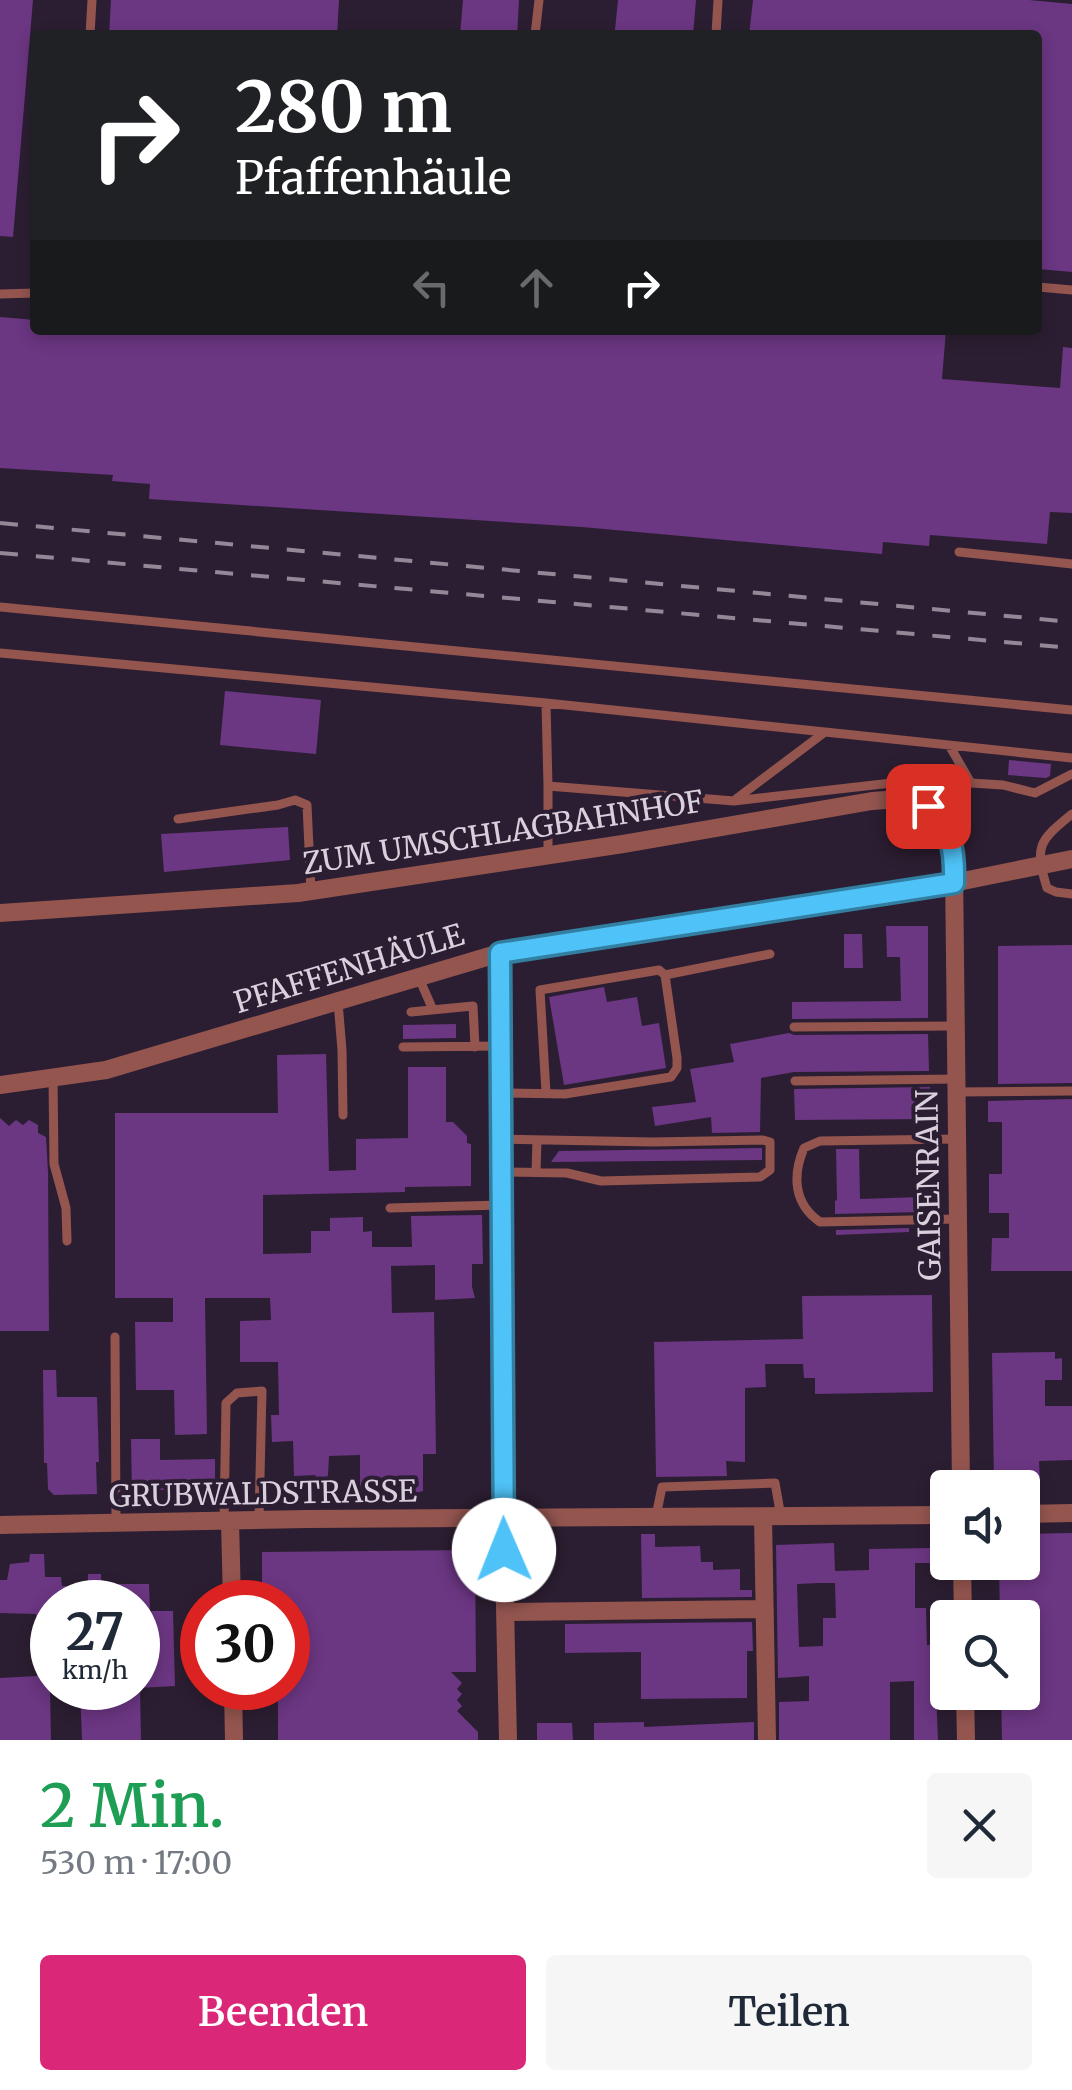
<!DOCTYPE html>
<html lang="de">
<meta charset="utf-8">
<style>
body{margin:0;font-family:Merriweather,serif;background:#f6f6f7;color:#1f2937;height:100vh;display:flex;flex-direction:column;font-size:38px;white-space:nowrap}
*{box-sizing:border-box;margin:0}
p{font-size:32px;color:#747a83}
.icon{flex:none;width:55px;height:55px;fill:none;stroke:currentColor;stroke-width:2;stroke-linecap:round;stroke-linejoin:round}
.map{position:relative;height:1740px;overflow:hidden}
.drawer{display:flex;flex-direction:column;background:#fff;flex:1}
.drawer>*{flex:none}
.guide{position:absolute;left:30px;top:30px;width:1012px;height:305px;border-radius:10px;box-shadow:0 5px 15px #0003;background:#202124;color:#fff;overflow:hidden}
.buttons{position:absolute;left:930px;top:1470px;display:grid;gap:20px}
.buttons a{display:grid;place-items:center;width:110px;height:110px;border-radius:10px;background:#fff;box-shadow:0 5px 15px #0003;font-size:50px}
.speed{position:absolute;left:30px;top:1580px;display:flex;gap:20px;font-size:50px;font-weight:700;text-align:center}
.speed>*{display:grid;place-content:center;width:130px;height:130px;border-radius:50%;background:#fff;box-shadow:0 5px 15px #0003;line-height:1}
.speed small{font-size:25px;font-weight:400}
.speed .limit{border:15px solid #d22;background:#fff;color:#111}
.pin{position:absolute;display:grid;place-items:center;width:85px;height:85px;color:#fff;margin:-42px;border-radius:20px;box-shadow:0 5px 15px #0006}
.me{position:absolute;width:110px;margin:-55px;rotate:359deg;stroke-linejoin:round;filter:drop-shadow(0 0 8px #0008)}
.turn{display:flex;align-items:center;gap:35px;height:210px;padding:0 40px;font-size:45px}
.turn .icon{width:130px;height:130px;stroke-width:2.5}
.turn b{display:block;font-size:70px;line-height:85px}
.lanes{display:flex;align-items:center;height:95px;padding:0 40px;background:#0003;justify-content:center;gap:50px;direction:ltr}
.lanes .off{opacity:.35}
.round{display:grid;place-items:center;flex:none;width:105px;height:105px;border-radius:10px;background:#f6f6f7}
.summary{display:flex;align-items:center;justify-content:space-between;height:170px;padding:0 40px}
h1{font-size:60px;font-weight:600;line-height:75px;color:#1e9e55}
.cta{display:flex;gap:20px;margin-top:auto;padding:20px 40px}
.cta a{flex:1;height:115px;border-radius:10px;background:#db2777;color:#fff;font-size:40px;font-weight:600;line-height:115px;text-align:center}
.cta a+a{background:#f6f6f7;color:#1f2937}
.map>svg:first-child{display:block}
.building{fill:#6b3682;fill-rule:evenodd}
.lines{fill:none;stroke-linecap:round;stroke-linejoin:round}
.lane{stroke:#94554f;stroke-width:9}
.street{stroke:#94554f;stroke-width:18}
.rail{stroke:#938898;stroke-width:4;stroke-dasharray:18 18;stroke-linecap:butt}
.route-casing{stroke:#337fa1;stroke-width:25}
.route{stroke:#4fc3f7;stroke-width:18}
.labels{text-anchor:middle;stroke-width:8;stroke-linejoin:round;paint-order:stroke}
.street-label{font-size:30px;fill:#d9d0dd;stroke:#2c1e32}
</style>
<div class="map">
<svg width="1072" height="1740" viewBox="0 0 1072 1740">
<rect width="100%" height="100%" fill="#2c1e32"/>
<!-- building -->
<path class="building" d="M0,0H33L13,237L0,236Z
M111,0H339L337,35H109Z
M463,0H519L517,35H460Z
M618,0H696L693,35L615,30Z
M753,0H1029L1072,4V272L1038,269V35H749Z
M0,317L35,320V330H946L942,379L1060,388L1063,347L1072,348V513L1050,512L1047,544L930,535L929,546L883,542L882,554L582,527L149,499L150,484L112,481L113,475L0,468Z
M225,691L321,700L316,754L220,745Z
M1009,760L1051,764L1050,776L1046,778L1008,775Z
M288,827L290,860L164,872L161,834Z
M886,926H928V1018L792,1019V1002L901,1001L900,957H887Z
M844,934H862L863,968H844Z
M1072,945V1083L998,1084V946Z
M604,987L607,1002L637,997L642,1026L659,1023L666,1068L564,1085L549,997Z
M456,1024V1038L403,1039V1025Z
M789,1033L794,1035L928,1034L929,1071L794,1072L761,1078L760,1132L712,1133L711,1117L655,1126L652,1107L696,1102L690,1069L734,1062L730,1044Z
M326,1054L329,1171L356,1170V1139L408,1138V1067H446V1122H453L467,1136V1143L471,1144V1186L405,1187V1192L263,1195V1254L311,1253V1231H330V1218L363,1217V1232L372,1231V1247H412L411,1216L482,1215L483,1264H472V1287L475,1298L435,1300V1265L391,1266L392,1313L434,1312L436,1454H423V1491L400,1497L373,1496L360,1490V1455L329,1456L328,1475L322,1491L310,1485L316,1475L294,1476L293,1441L272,1442L271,1415H279L278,1362H240V1321L271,1320L270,1298H205L207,1434L175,1435L174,1390H136L135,1322H173V1298H115V1113H278L277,1055Z
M930,1087L931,1119L795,1120L794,1089Z
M1072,1099V1271H991L992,1238H1009V1213H989V1174H1002V1122H988V1101Z
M0,1118L9,1126L16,1120L23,1125L29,1120L38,1125V1133L46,1137L48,1172L49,1331H0Z
M762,1148V1160L551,1162L559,1151Z
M836,1149H859L860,1199L921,1197V1212L835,1214V1201L837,1200Z
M909,1228V1232L836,1235V1230Z
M932,1295L933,1392L815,1394V1378H804L803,1364H765L766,1387L745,1388V1462L726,1461L727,1476L656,1477L654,1342L803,1339L802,1296Z
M1055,1352V1359L1062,1358V1380H1045V1406H1072V1460L1039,1461L1040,1483L994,1484L992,1353Z
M43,1370H56L57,1397H97L99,1462H96L97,1494L54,1495L48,1489L47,1463H44Z
M131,1439H160V1460L215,1459V1489L160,1490V1493H132Z
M1072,1533V1740H1002L1001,1692H1022V1618H1000L999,1562H1022V1534Z
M641,1534H655V1547L700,1546L701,1562H713V1570L740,1569V1590H752V1597L642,1598Z
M834,1543L835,1571L869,1570V1549L932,1548L933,1563H915V1608H926L927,1645H934L938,1740H914V1681L890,1682V1740H779V1702L809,1701V1676L778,1678L776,1545ZM820,1583H835L836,1618H823V1646L799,1647L797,1584Z
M475,1550L476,1672H451L462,1683L457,1689L462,1694L457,1700L462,1706L457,1711L478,1732V1740H278V1688H288V1602H262V1552Z
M30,1554H44L45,1577H61L62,1586H88V1574H101V1584H149L150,1611H173L175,1686L138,1688V1602H52V1690H50L51,1740H0V1678L37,1676L36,1614L0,1613V1580H7L10,1564L29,1562Z
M752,1622L753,1651H747V1698L641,1699V1652L565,1653V1624Z
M80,1688H140L141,1740H82Z
M644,1722V1727L754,1722V1740H594V1723Z
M537,1723H572L573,1740H537Z"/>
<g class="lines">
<!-- lane -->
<path class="lane" d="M90,35L92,0
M535,35L539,0
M716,35L718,0
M1038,287L1072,290
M0,294L35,293
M959,552L1072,564
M0,607L1072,710
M0,653L546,703L825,732
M546,703L548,786
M949,745L971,783L1003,785L1035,793L1072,774
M736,799L825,732L1072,758
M1072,814C1039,841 1034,846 1047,888L1056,892L1072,894
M178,819L278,805L295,800L307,805L311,891
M548,856V786L734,801L918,780L971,783
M665,975L770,954
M419,978L433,1010
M338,1002L342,1050L343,1115
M411,1012L473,1006L475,1047
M794,1027L955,1026
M403,1047L500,1046
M53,1078L54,1164L66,1208L67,1241
M795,1081L956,1079
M956,1092L1072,1091
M501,1093L565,1094L671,1077L677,1068V1058L665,975L659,970L540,990L546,1093
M501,1139L653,1142L763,1140L770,1142V1170L760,1177L601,1181L567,1173L501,1172
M956,1139L820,1141L804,1148C792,1176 794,1204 820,1222L957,1219
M536,1172L537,1140
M390,1208L501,1205
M115,1337L116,1523
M656,1516L662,1487L775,1483L781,1517
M224,1522L226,1403L237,1393L262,1391L259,1519"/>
<!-- street -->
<path class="street" d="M0,913L298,893L623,844L872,801C883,800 895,799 906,800C942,803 951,838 954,868L961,1488
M500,953L503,1519L508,1740
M0,1085L106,1070L500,953L953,883L1072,859
M1022,1514L1072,1513
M763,1517L767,1740
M230,1521L232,1602
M0,1525L307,1519L948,1515
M962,1562L963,1618
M505,1612L764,1609
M233,1688L234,1740
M965,1692L966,1740"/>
<!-- rail -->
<path class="rail" d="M0,523L1072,622
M0,553L1072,648"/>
</g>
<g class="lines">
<!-- route casing -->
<g class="route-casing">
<path id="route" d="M504,1550L500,953L954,883C955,846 951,834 928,806"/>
</g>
<!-- route -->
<use href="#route" class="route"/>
</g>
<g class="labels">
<!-- street labels -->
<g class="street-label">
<text transform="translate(503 833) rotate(-9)" y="10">ZUM UMSCHLAGBAHNHOF</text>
<text transform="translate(349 969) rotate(-17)" y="10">PFAFFENHÄULE</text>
<text transform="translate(929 1185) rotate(-91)" y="10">GAISENRAIN</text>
<text transform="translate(263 1494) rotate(-1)" y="10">GRUBWALDSTRASSE</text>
</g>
</g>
</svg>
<div class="buttons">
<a><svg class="icon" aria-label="sound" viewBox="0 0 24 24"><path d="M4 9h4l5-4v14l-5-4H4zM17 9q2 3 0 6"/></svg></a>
<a><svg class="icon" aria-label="search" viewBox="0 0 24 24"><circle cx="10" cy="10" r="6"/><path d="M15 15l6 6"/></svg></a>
</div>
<div class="speed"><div>27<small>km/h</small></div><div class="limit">30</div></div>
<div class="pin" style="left:928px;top:806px;background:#d93025"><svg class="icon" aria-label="arrive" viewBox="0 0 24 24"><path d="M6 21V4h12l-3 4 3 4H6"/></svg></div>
<svg class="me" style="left:504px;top:1550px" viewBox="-20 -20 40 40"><circle r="19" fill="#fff"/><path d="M0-13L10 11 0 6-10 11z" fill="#4fc3f7"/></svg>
<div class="guide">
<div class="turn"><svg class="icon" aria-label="right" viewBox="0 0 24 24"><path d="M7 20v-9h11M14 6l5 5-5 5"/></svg><div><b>280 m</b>Pfaffenhäule</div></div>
<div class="lanes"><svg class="icon off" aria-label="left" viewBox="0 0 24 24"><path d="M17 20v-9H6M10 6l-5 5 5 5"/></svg><svg class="icon off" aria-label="ahead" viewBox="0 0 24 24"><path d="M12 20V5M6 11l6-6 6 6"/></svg><svg class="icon" aria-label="right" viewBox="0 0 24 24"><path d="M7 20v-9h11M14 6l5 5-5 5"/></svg></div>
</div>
</div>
<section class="drawer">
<div class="summary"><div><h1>2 Min.</h1><p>530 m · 17:00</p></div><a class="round"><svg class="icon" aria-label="close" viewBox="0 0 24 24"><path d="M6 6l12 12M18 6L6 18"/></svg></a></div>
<div class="cta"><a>Beenden</a><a>Teilen</a></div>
</section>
